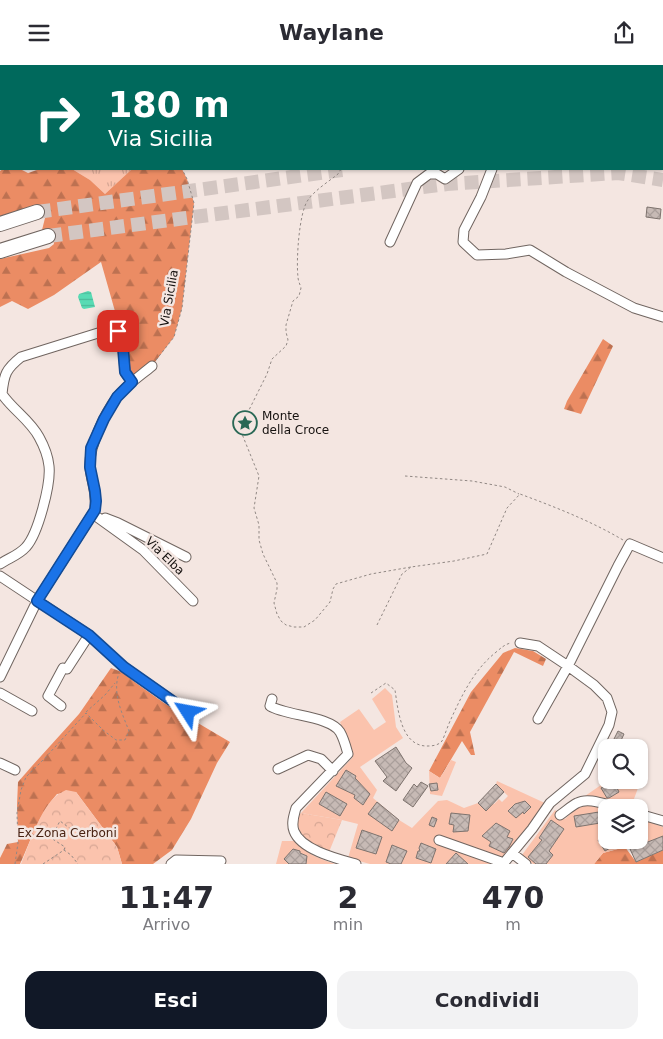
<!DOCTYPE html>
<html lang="it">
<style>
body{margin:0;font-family:"DejaVu Sans",sans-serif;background:#f2f2f3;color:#2b2b33;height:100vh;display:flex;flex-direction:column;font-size:19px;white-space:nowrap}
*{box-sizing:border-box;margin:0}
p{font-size:16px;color:#7c7c81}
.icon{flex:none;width:28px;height:28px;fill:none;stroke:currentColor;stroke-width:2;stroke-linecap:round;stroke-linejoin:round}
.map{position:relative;height:799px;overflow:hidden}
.panel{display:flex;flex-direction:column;background:#fff;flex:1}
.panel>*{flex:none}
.hud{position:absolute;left:0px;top:0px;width:664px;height:105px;box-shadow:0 1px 4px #0004;background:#00695c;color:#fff;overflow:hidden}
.fabs{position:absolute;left:598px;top:674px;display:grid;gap:10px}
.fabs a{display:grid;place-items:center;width:50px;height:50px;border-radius:10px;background:#fff;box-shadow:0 1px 4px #0004;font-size:25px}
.pin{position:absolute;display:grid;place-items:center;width:42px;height:42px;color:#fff;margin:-21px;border-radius:10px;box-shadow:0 2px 8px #0006}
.me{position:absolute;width:55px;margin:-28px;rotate:304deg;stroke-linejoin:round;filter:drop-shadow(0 0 4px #0008)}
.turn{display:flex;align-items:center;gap:18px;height:105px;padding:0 25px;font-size:22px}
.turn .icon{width:65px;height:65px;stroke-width:2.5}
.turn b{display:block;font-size:35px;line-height:42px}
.eta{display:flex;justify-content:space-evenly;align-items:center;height:85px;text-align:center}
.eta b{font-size:30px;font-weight:800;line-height:35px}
.button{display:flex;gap:10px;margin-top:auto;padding:10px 25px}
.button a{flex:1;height:58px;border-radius:15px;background:#111827;color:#fff;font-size:20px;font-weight:800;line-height:58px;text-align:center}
.button a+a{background:#f2f2f3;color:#2b2b33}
header{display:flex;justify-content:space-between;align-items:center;height:65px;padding:0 25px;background:#fff;font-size:22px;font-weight:800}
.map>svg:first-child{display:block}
.grass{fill:url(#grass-tufts)}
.forest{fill:url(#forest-firs)}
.park{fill:url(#park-crowns)}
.garden{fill:#fbc3ad}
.water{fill:url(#water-rules)}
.building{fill:url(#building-cross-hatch);stroke:#7e736e}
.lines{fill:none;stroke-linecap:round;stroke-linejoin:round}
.highway-tunnel{stroke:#d3c6c2;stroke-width:14;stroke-dasharray:14 7;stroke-linecap:butt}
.minor-casing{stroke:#706560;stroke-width:11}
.highway-casing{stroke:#706560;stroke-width:16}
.path{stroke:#918884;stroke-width:1;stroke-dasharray:2.5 2.5;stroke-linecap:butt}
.minor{stroke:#fff;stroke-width:9}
.highway{stroke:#fff;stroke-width:14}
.route-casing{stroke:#114b97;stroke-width:12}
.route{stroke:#1a73e8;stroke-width:9}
.labels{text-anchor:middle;stroke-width:5;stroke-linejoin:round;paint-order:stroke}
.street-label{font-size:12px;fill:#161210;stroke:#f4e6e1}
.poi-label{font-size:12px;fill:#161210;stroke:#f4e6e1;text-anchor:start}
.park-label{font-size:12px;fill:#482212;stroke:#f4e6e1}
</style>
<header><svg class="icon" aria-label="menu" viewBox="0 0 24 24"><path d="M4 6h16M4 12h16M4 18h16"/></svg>Waylane<svg class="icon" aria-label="share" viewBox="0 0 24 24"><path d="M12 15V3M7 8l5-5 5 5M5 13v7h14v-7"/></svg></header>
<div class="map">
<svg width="663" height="799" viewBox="0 0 663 799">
<defs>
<pattern id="grass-tufts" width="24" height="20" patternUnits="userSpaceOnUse" patternTransform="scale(1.25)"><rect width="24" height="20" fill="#fbc3ad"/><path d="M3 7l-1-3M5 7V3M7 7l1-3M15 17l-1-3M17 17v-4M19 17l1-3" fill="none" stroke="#d6a694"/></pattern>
<pattern id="forest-firs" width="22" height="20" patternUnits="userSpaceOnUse" patternTransform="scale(1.25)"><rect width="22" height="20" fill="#eb8c64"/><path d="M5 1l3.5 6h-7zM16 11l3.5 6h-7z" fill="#bd7151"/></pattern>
<pattern id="park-crowns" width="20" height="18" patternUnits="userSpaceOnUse" patternTransform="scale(1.25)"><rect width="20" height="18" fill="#fbc3ad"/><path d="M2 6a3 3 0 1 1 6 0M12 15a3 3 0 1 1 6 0" fill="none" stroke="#d6a694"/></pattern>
<pattern id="water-rules" width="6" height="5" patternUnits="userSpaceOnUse" patternTransform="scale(1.25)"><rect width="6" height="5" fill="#58dbb4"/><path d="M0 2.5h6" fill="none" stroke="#4cbb9a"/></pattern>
<pattern id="building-cross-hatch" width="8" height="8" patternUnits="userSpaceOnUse" patternTransform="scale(1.25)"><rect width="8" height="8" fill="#c7bab5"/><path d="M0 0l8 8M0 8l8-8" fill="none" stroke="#aa9f9b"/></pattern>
</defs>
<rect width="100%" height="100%" fill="#f4e6e1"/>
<!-- grass -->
<path class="grass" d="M72,104H132L105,129L90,115Z"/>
<!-- forest -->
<path class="forest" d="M3,104H20L28,108L40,104H72L90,115L105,129L132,104H182L187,114L194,138L182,243L174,272L152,301L132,317L125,307L122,271L101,197L54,230L28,244L12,236L0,242V194L49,183L54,179L53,174L48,168L42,165L45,153L44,149L39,145L0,155V106Z
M603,274L613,281L581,349L564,344L567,336Z
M515,583L533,586L546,594L543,601L514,587L470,667L475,690H471L462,676L440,713L429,706L471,627L503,588Z
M111,603L122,607L136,618L164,638L230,677L217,698L191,754L172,785L153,799H122L117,782L76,727L57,729C39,749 31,775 20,799H0V793L7,779L18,777L17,740L18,717L32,701L79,649Z
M625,782L636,797L663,785V799H594L603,788Z"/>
<!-- park -->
<path class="park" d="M66,725L76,727L117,782L122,799H21C29,780 40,744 56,731C59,728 63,727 66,725Z
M301,748L342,755L329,787C309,777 300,776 296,752Z"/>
<!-- garden -->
<path class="garden" d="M385,623L392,630L396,662L403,673L360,702L377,725L373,733L399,755L412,763L438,736L447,735L464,743L478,738L486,745L492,739H494L499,734L502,737L508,731L496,719L497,716L547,739L505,797L452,784L468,791L500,799H370L348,793L358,759L342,755L301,748L353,692L340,657L359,644L374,665L386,657L372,634Z
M451,695L456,697L442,731L430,729L429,706L440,713Z
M639,702L645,704L631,742L585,731L601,720L612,715H639Z
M586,739L597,740L606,744V775H639V753L663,762V771L630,784L625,782L603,788L594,799H533L522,790L555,745L565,754L573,746Z
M63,758L87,775L76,790L51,773Z
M282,776H294C308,789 317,793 335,799H276Z"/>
<!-- water -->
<path class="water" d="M88,226L91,227L95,242L84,244L82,243L78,232L79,229Z"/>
<!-- building -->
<path class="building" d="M647,142L661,144L660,154L646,152Z
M618,666L624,669L618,682H610Z
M396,682L406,698L412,703L396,726L383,716L387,712L375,696Z
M346,705L356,711L355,713L370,729L363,740L354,733L355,730L336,721Z
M421,717L428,721L413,742L403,735L414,719L417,722Z
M614,717L619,727L609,733H607L601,723Z
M437,718L438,725L431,726L429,719Z
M496,719L504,727L486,746L478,738Z
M326,727L347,739L340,751L319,739Z
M525,736L531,742L524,749L523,747L516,753L508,746L515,739Z
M377,737L399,755L392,766L368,749Z
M605,746L606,757L576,762L574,751Z
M451,748L470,750L468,766L453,767L454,760L449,759Z
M432,752L437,754L434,762L429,760Z
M551,755L564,764L549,786L553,790L546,799H536L528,792L542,775L539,773Z
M496,758L510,766L507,772L513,774L509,782L504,788L489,781L491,777L482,771Z
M362,765L382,772L376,789L356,783Z
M606,770V775H624L605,786L598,775Z
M663,771V785L636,797L630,784Z
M421,778L436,784L431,798L416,793L418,786H420L419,783Z
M392,780L407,786L401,799H391L386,797Z
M293,784L300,786V788L307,791L306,799H289L284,794Z
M456,788L468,799H446Z"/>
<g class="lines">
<!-- highway-tunnel -->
<path class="highway-tunnel" d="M662,89H663
M37,147L349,104
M48,171L447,119L618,108L663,115"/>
<!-- minor casing -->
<g class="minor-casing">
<path id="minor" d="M576,0V1
M492,104L481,132L464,165L463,177L477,190L506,189L530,185L566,207L634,243L663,252
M390,177L417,118L429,109H437L445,114L459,104
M93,449L143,485L193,536
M105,453L118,458L186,492
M0,499C9,493 19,490 26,482C38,469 51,419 49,401C48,391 44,381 39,372C30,355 13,345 2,329C4,309 6,304 21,292L111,264L118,266L122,271L125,307L132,317
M0,511L89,570L124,602L188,647
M0,612L37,536L95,445C97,427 92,420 90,403C88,383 105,348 117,332C126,320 140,311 152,301
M0,628L32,646
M272,634L270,641C287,651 330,651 340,667C344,674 346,682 348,689L296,743C294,750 291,758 294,766C301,785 338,794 356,799
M61,641L48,631L63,603L67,604L89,570
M538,654L568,601L618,501L630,479L663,493
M0,698L15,705
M278,704L308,690L321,694L333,706
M639,749L663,756
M560,750C566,746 571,741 577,738C588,732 604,739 616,742
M439,775L504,798
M512,788L526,799
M171,799L176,795L221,796
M503,799L532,764L550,738L585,709L609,660L612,647L607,633L594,620L568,601L538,581L520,578"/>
</g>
<!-- highway casing -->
<g class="highway-casing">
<path id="highway" d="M0,159L37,147
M0,186L48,171"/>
</g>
<!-- path -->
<path class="path" d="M172,1V0
M306,1V0
M341,104L338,109C328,117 315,125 308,135C299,147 296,196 298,212C298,216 300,219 301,223L299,231L293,236L286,260V267L288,275L286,281L272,294L267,309L245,353L242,369L259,411L254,443L259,460V475L263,489L277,518V524L274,538L277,549L281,556L286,560L294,562H304L315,555L330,537L333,524L336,519L371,509L411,502
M156,295L174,272L182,243L194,138L187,114L182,104
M405,411L472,416L505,422L519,429
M377,560L402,509L411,502L454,496L487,489L507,443L520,429C555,442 591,456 623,475
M371,628L386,618L395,625C398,645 401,682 428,681C433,681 439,680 442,676C445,670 448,660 451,654C462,630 474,605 495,588C501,583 505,579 511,578
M86,647L105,630L115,618
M64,785L65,782L51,773L60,756L72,765
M15,799L18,778L17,748L21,725L26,712L45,693L86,648L103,665L116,675H125L129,666C122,648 112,628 119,608
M43,799L64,785L71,790L78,799"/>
<!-- minor -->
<use href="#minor" class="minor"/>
<!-- highway -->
<use href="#highway" class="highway"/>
</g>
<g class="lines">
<!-- route casing -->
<g class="route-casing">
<path id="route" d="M118,266L122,271L125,307L132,317L117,332L104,354L91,383L90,402L95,426L96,436L95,445L37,536L89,570L124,602L188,647"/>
</g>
<!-- route -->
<use href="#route" class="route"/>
</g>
<!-- icons -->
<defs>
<g id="sight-ring" transform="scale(1.25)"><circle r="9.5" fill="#f4e6e1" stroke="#296855" stroke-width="1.5"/><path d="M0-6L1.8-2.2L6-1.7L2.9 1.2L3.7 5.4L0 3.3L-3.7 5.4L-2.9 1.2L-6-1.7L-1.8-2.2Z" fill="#296855"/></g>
</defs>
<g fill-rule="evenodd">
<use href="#sight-ring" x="245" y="358"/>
</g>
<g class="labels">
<!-- street labels -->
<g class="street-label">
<text transform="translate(169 233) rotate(-80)" y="4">Via Sicilia</text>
<text transform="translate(165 491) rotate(44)" y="4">Via Elba</text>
</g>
<!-- poi labels -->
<g class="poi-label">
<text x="262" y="355">Monte<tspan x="262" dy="14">della Croce</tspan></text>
</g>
<!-- park labels -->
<g class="park-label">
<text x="67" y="772">Ex Zona Cerboni</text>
</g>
</g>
</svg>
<div class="fabs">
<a><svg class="icon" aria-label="search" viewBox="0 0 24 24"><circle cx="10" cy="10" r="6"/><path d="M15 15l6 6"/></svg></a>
<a><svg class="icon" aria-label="layers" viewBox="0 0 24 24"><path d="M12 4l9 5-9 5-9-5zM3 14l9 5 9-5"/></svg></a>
</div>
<div class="pin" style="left:118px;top:266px;background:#d93025"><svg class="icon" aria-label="arrive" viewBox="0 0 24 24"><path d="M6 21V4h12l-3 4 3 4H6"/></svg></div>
<svg class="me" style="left:188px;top:647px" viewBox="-20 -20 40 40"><path d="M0-17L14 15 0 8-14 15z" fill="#1a73e8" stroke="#fff" stroke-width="4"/></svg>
<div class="hud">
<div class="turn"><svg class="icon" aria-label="right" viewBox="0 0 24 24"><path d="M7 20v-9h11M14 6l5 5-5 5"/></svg><div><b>180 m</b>Via Sicilia</div></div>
</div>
</div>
<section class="panel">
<div class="eta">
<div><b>11:47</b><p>Arrivo</p></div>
<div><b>2</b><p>min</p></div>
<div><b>470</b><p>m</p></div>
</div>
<div class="button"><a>Esci</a><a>Condividi</a></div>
</section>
